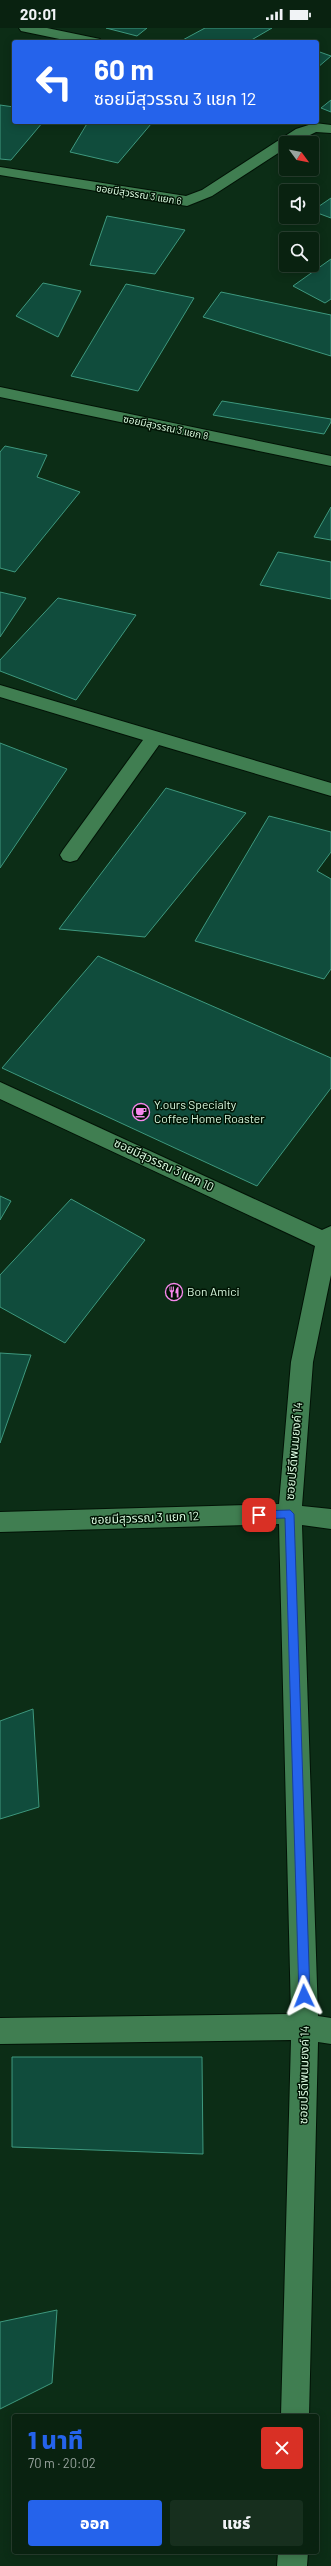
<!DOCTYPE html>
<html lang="th">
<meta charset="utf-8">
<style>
body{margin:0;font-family:Barlow,"Noto Sans Thai",sans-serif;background:#172f1e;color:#f1f3f6;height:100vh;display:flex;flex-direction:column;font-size:15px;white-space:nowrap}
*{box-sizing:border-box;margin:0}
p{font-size:13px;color:#99a49f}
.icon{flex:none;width:22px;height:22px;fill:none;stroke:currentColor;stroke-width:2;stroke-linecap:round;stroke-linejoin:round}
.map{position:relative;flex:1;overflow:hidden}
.side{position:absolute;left:12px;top:2386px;width:307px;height:140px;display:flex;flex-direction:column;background:#092210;border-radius:4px;box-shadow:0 2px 10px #0003,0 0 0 1px #293f30}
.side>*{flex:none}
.top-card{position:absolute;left:12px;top:12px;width:307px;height:84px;border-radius:4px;box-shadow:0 2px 10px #0003,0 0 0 1px #293f30;background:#2563eb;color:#fff;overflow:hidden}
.needle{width:26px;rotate:122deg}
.fabs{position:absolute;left:279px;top:108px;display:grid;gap:8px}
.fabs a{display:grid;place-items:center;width:40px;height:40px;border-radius:4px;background:#092210;box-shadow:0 2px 10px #0003,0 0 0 1px #293f30;font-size:20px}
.pin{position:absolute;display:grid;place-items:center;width:34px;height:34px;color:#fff;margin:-17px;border-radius:8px;box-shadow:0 2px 6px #0006}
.me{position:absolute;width:44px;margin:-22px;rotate:358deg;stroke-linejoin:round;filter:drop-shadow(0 0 3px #0008)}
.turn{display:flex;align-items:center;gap:14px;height:84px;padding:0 16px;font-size:18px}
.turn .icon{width:52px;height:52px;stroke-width:2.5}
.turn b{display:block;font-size:28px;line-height:34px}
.round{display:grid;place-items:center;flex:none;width:42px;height:42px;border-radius:4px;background:#172f1e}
.summary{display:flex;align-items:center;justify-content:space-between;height:68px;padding:0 16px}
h1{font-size:24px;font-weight:800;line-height:30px;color:#2563eb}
.cta{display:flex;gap:8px;margin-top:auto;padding:8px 16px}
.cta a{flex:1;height:46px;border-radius:4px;background:#2563eb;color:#fff;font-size:16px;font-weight:800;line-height:46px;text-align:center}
.cta a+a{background:#172f1e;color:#f1f3f6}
.status{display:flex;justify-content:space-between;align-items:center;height:28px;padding:0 20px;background:#092210;direction:ltr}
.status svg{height:11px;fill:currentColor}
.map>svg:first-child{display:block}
.building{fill:#104c3c;stroke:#3e987e}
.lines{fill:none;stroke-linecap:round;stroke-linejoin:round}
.street-casing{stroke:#021306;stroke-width:2}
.street{fill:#407e51;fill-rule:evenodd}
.route{fill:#2563eb;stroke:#184099}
.labels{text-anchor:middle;stroke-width:3;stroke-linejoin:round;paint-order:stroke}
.far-street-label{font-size:10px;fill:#d7f7dd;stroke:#001404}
.poi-label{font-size:12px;fill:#d7f7dd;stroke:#001404;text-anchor:start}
.street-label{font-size:12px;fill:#d7f7dd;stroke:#001404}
</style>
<div class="status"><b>20:01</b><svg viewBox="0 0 49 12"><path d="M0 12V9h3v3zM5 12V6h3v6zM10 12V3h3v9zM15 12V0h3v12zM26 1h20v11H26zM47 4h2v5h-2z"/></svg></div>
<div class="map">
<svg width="331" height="2538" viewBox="0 0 331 2538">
<rect width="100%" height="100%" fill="#0c2d16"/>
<!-- building -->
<path class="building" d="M106,0H147L137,8Z
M205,0H272L248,14H179Z
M317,23L331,28L317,40Z
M331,72V84L321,80Z
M0,77L14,79V94H43L11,132L0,131Z
M88,94H142L151,96L118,135L70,124Z
M331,170V190L312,183Z
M107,188L185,202L155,246L90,237Z
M331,231V271L325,275L293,258Z
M43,255L81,263L58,309L16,288Z
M126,256L194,270L138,363L71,348Z
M221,264L331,287V328L203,289Z
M222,373L331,391V394L324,406L213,387Z
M5,418L47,427L37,449L80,464L15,544L0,540V424Z
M331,479V512L314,509Z
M278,524L331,534V571L260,557Z
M0,564L26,570L0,609Z
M58,570L136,587L76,672L0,643V632Z
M0,715L67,741L0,840Z
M166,760L246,785L145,909L59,901Z
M269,788L331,804V824L317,843L331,851V941L324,951L195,913Z
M98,928L331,1030V1060L257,1158L2,1040Z
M0,1168L11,1173L0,1192Z
M71,1171L145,1212L65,1315L0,1279V1247Z
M0,1325L31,1327L0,1415Z
M33,1681L39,1779L0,1791V1693Z
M12,2029H202L203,2126L12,2119Z
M57,2282L52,2355L0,2381V2294Z"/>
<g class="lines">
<!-- street casing -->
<g class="street-casing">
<path id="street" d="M19,0H47L100,11L102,14H74L21,3Z
M315,95L331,97V105L316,104L294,115H286V120L212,168L187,178L0,147V139L186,168L202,162L296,101Z
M0,359L331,428V438L0,369Z
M0,657L331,755V768L159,717L77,832L70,834L63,832L60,827L63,822L143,712L0,669Z
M0,1054L322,1202L331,1198V1247L313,1334L302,1478L331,1481V1501L302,1497L318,1988L331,1990V2016L318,2014L309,2388H281L291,2012L0,2016V1990L291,1986L279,1496L0,1504V1484L279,1476L291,1334L315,1218L0,1071Z
M278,2524H308L307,2538H277Z"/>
</g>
<!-- street -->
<use href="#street" class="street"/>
</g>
<!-- route -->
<path class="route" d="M290,1482L294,1486L310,1968L304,1973L299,1968L285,1490L259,1491L254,1487L259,1483Z"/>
<!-- icons -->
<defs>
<g id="cafe-ring" transform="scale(0.9)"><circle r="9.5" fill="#001404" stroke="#f788ec" stroke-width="1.5"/><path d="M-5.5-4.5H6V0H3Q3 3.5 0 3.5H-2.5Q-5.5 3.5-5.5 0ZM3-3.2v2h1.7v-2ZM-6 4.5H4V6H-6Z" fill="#f788ec"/></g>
<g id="restaurant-ring" transform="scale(0.9)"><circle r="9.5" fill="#001404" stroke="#f788ec" stroke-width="1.5"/><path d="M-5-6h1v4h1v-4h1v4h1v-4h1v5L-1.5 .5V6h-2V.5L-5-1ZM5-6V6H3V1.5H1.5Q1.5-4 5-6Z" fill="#f788ec"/></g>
</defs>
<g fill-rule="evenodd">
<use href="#cafe-ring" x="141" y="1084"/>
<use href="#restaurant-ring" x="174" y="1264"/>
</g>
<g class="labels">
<!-- far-street labels -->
<g class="far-street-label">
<text transform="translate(139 166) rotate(9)" y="4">ซอยมีสุวรรณ 3 แยก 6</text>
<text transform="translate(166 399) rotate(12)" y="4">ซอยมีสุวรรณ 3 แยก 8</text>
</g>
<!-- poi labels -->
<g class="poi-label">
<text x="154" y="1081">Y.ours Specialty<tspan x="154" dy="14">Coffee Home Roaster</tspan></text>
<text x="187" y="1268">Bon Amici</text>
</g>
<!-- street labels -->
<g class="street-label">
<text transform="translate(164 1137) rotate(25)" y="4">ซอยมีสุวรรณ 3 แยก 10</text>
<text transform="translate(294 1423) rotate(-85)" y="4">ซอยปรีดีพนมยงค์ 14</text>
<text transform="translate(145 1490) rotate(-2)" y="4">ซอยมีสุวรรณ 3 แยก 12</text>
<text transform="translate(304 2047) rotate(-89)" y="4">ซอยปรีดีพนมยงค์ 14</text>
</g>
</g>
</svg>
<div class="fabs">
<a><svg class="needle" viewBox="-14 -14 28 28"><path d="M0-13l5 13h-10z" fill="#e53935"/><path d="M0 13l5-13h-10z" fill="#99a49f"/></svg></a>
<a><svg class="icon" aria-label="sound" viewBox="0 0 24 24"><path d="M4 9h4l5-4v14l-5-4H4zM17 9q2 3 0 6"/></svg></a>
<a><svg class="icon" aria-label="search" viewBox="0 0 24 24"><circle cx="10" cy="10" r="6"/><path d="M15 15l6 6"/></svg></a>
</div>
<div class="pin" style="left:259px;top:1487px;background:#d93025"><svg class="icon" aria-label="arrive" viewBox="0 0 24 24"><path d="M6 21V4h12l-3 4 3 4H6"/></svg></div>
<svg class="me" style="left:304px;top:1968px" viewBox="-20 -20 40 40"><path d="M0-17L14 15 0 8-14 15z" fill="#2563eb" stroke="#fff" stroke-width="4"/></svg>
<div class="top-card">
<div class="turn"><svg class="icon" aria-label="left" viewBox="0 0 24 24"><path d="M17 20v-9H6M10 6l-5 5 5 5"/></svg><div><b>60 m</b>ซอยมีสุวรรณ 3 แยก 12</div></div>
</div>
<section class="side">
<div class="summary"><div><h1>1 นาที</h1><p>70 m · 20:02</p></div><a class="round" style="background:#d93025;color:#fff"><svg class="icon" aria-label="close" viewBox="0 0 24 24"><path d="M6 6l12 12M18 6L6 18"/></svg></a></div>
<div class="cta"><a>ออก</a><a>แชร์</a></div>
</section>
</div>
